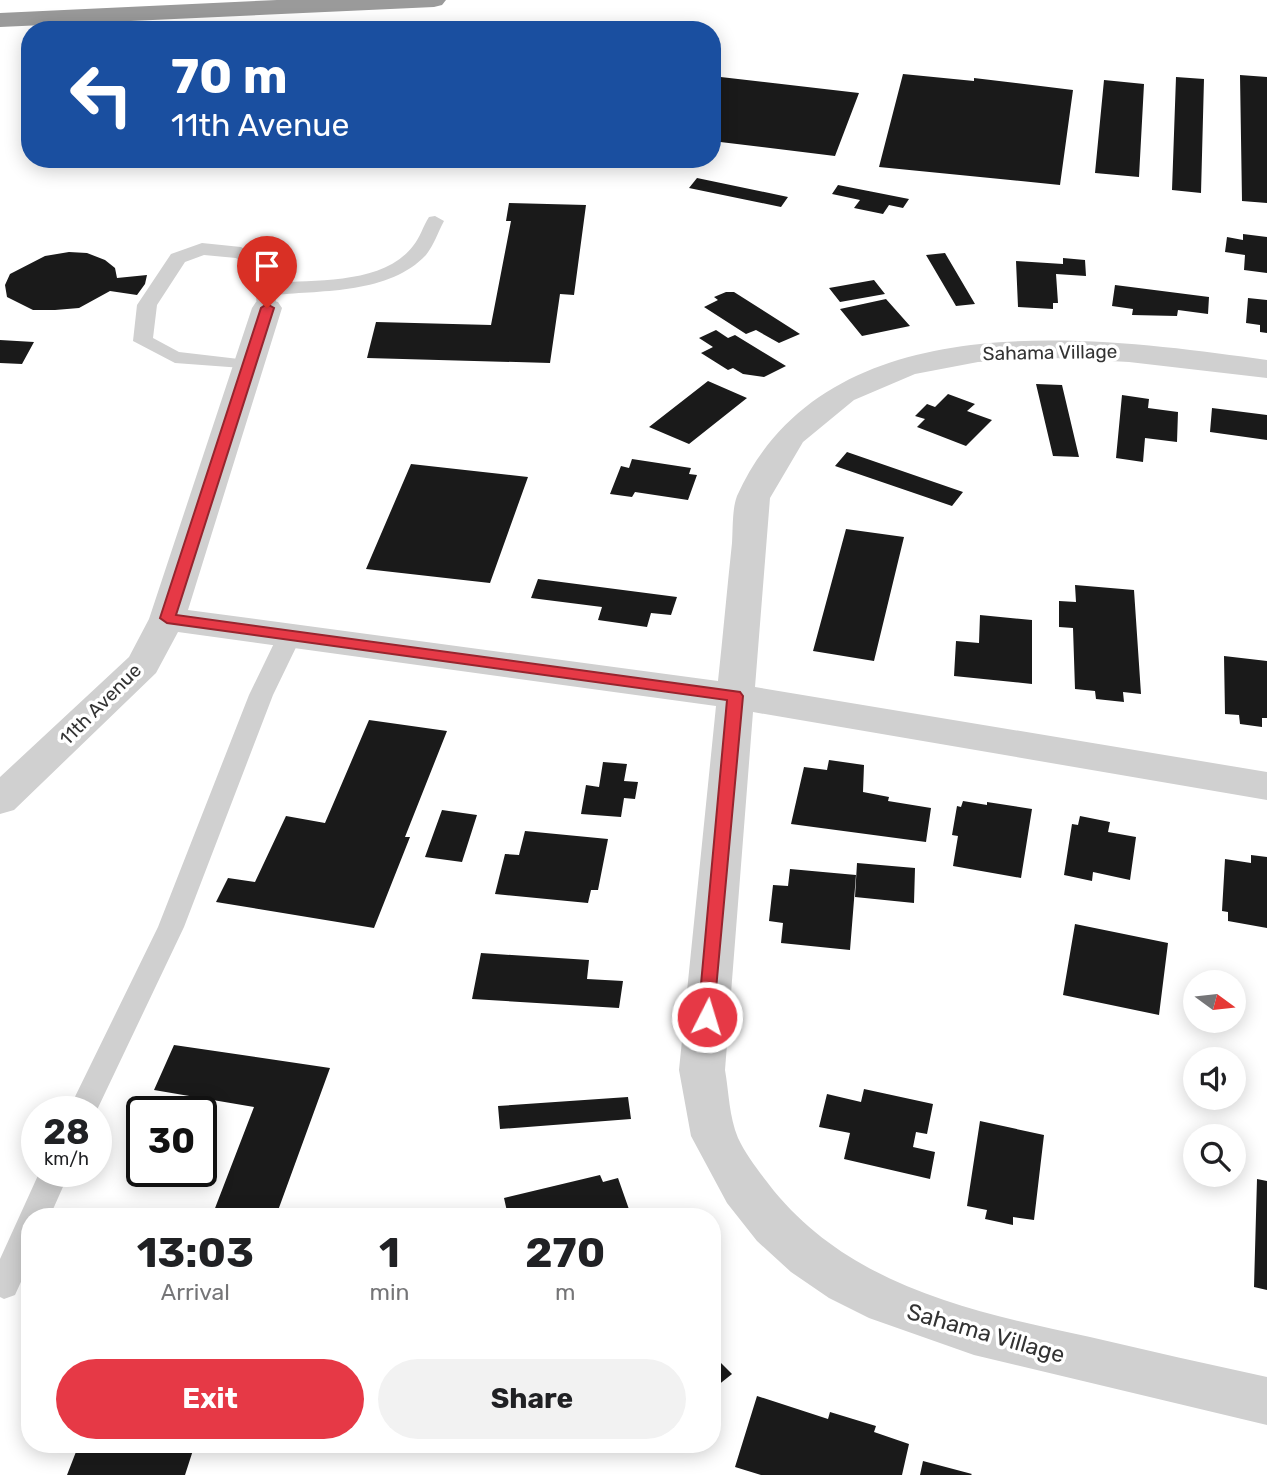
<!DOCTYPE html>
<style>
body{margin:0;font-family:Rubik,sans-serif;background:#f2f2f2;color:#202124;height:100vh;display:flex;flex-direction:column;font-size:26px;white-space:nowrap}
*{box-sizing:border-box;margin:0}
p{font-size:23px;color:#757577}
.icon{flex:none;width:38px;height:38px;fill:none;stroke:currentColor;stroke-width:2;stroke-linecap:round;stroke-linejoin:round}
.map{position:relative;flex:1;overflow:hidden}
.drawer{position:absolute;left:21px;top:1208px;width:700px;height:245px;display:flex;flex-direction:column;background:#fff;border-radius:28px;box-shadow:0 4px 18px #0003}
.drawer>*{flex:none}
.banner{position:absolute;left:21px;top:21px;width:700px;height:147px;border-radius:28px;box-shadow:0 4px 18px #0003;background:#1a4fa0;color:#fff;overflow:hidden}
.needle{width:46px;rotate:105deg}
.tools{position:absolute;left:1183px;top:970px;display:grid;gap:14px}
.tools a{display:grid;place-items:center;width:63px;height:63px;border-radius:50%;background:#fff;box-shadow:0 4px 18px #0003;font-size:35px}
.speed{position:absolute;left:21px;top:1096px;display:flex;gap:14px;font-size:35px;font-weight:700;text-align:center}
.speed>*{display:grid;place-content:center;width:91px;height:91px;border-radius:50%;background:#fff;box-shadow:0 4px 18px #0003;line-height:1}
.speed small{font-size:18px;font-weight:400}
.speed .limit{border:4px solid #111;border-radius:10px;background:#fff;color:#111}
.pin{position:absolute;display:grid;place-items:center;width:60px;height:60px;color:#fff;margin:-72px -30px;border-radius:50% 50% 50% 0;rotate:-45deg;box-shadow:0 0 7px #0007}
.pin .icon{rotate:45deg}
.me{position:absolute;width:77px;margin:-38px;rotate:5deg;stroke-linejoin:round;filter:drop-shadow(0 0 5px #0008)}
.turn{display:flex;align-items:center;gap:24px;height:147px;padding:0 35px;font-size:32px}
.turn .icon{width:91px;height:91px;stroke-width:2.5}
.turn b{display:block;font-size:49px;line-height:60px}
.eta{display:flex;justify-content:space-evenly;align-items:center;height:119px;text-align:center}
.eta b{font-size:42px;font-weight:700;line-height:49px}
.button{display:flex;gap:14px;margin-top:auto;padding:14px 35px}
.button a{flex:1;height:80px;border-radius:42px;background:#e63946;color:#fff;font-size:28px;font-weight:700;line-height:80px;text-align:center}
.button a+a{background:#f2f2f2;color:#202124}
.map>svg:first-child{display:block}
.building{fill:#1a1a1a}
.lines{fill:none;stroke-linecap:round;stroke-linejoin:round}
.service{fill:#d0d0d0;fill-rule:evenodd}
.minor{fill:#d0d0d0;fill-rule:evenodd}
.motorway{fill:#9a9a9a;fill-rule:evenodd}
.route{fill:#e63946;stroke:#96252e;stroke-width:2}
.labels{text-anchor:middle;stroke-width:7;stroke-linejoin:round;paint-order:stroke}
.street-label{font-size:19px;fill:#333;stroke:#fff}
.near-street-label{font-size:23px;fill:#333;stroke:#fff}
</style>
<div class="map">
<svg width="1267" height="1475" viewBox="0 0 1267 1475">
<rect width="100%" height="100%" fill="#fff"/>
<!-- building -->
<path class="building" d="M903,74L974,81V78L1073,90L1060,185L879,167Z
M1240,75L1267,77V203L1242,201Z
M712,76L859,93L835,156L712,141Z
M1176,77L1204,79L1201,193L1172,190Z
M1104,80L1144,84L1139,177L1095,173Z
M697,178L788,197L781,207L689,188Z
M838,185L909,199L903,208L889,205L883,214L854,208L860,200L832,194Z
M509,203L586,205L574,295L560,294L550,363L367,358L376,322L491,325L511,221H506Z
M1243,234L1267,237V273L1244,270L1245,255L1225,252L1227,237L1243,240Z
M69,252L87,253L105,260L115,268L117,278L147,275L145,284L137,295L110,291L79,308L55,310H33L7,297L5,285L10,274L45,256Z
M945,253L975,304L956,306L926,255Z
M1063,258L1085,260L1086,276L1056,274L1058,303H1053V309L1018,307L1016,261L1063,264Z
M874,280L885,294L840,302L829,288Z
M1115,285L1209,297L1208,314L1178,310L1177,316L1132,315L1133,309L1112,306Z
M726,292H734L800,334L779,343L756,330L746,334L704,307L718,300L714,297Z
M1248,298L1267,300V333L1260,332V325L1246,323Z
M886,299L910,326L862,336L840,309Z
M716,330L728,338L735,335L786,366L764,377L743,374L733,368L728,370L701,353L713,347L699,338Z
M0,340L34,342L22,364L0,363Z
M708,381L747,398L689,444L649,427Z
M1036,384L1062,385L1079,457L1053,456Z
M948,394L975,404L967,411L992,420L966,446L917,427L925,419L915,416L927,404L935,407Z
M1122,395L1149,399L1148,408L1178,412L1177,442L1145,438L1143,462L1116,458Z
M1212,408L1267,415V440L1210,432Z
M847,452L963,492L952,506L835,466Z
M632,459L691,468L689,474L697,475L688,500L635,492L632,497L610,494L621,466L629,468Z
M411,464L528,477L490,583L366,569Z
M846,529L904,537L874,661L813,651Z
M538,579L677,597L671,615L651,613L647,627L598,620L602,607L531,598Z
M1075,585L1134,590L1141,694L1123,692L1124,702L1096,699L1095,691L1075,689L1073,628L1059,627V601L1076,602Z
M980,615L1032,620V684L954,676L956,641L979,643Z
M1224,656L1267,661V718H1262V727L1240,724L1239,715L1225,714Z
M369,720L447,731L405,837H410L374,928L216,902L228,878L255,882L286,816L325,823Z
M829,760L864,765L863,792L889,797L888,801L931,808L926,842L791,824L804,767L827,770Z
M603,762L627,764L624,781L638,782L635,799L624,798L621,817L581,814L586,785L599,787Z
M963,801L987,805V802L1032,809L1021,878L953,866L958,836L952,835L957,806L961,807Z
M442,810L477,815L462,862L425,857Z
M1080,816L1110,822L1108,832L1136,837L1130,880L1093,872L1092,881L1064,875L1072,824L1078,825Z
M525,831L608,839L598,890H591L588,903L495,894L505,854L519,855Z
M1251,855L1267,857V928L1228,921V912L1222,911L1225,859L1251,863Z
M857,863L915,868L914,903L855,897Z
M790,869L856,875L850,950L781,943L783,923L769,921L773,885L788,886Z
M1075,924L1168,943L1159,1015L1063,995Z
M481,953L589,960L587,979L623,981L619,1008L472,999Z
M174,1045L330,1068L276,1216H212L254,1107L154,1090Z
M864,1089L933,1104L927,1134L916,1132L913,1147L935,1152L930,1179L844,1159L850,1133L819,1127L827,1094L861,1102Z
M628,1097L631,1119L500,1129L498,1106Z
M980,1121L1044,1135L1034,1220L1013,1217V1225L985,1219L987,1210L967,1206Z
M600,1175L603,1182L618,1178L631,1215L508,1216L504,1198Z
M1257,1179L1267,1181V1290L1254,1287Z
M712,1354L732,1374L712,1390Z
M757,1396L828,1419L830,1412L876,1426L874,1432L909,1444L902,1475H761L735,1467Z
M79,1444H195L185,1475H67Z
M923,1461L972,1474L971,1475H920Z"/>
<g class="lines">
<!-- service -->
<path class="service" d="M435,216L444,221C438,232 434,245 426,255C389,294 324,290 275,295L277,308L267,314L257,308L254,271L236,258L204,255L185,262L157,305L153,338L179,352L256,361L259,365L256,369L175,363L133,341L137,305L171,254L202,243L241,247L270,265L274,283C317,279 383,285 413,246C420,238 423,226 429,217Z
M290,627L298,630L302,635L273,695L184,927L96,1112L68,1111L158,927L249,695L278,635L282,630Z
M40,1171H70L50,1216H30V1262L15,1295L4,1299L0,1297V1259Z"/>
<!-- minor -->
<path class="minor" d="M267,299L278,302L282,308L188,610L718,681C723,635 727,589 732,543C733,529 732,509 737,496C826,299 1093,336 1267,360V378L1129,362L1054,358L978,362L915,374L854,400L803,442L770,498L755,687L1267,772V800L753,712L725,1070C729,1093 729,1116 738,1138C747,1157 761,1174 774,1191C853,1287 974,1312 1090,1337C1149,1351 1208,1364 1267,1377V1425L974,1355L869,1318L829,1298L791,1272L757,1241L727,1203L691,1136L679,1070L716,706L178,632L156,673L14,810L0,814V777L129,657L149,619L252,308L256,302Z"/>
<!-- motorway -->
<path class="motorway" d="M277,0H446L442,5L434,7L0,27V13Z"/>
</g>
<!-- route -->
<path class="route" d="M267,304L274,308L176,615L740,692L743,696L713,1022L707,1024L698,1017L727,700L167,623L160,618L261,308Z"/>
<g class="labels">
<!-- street labels -->
<g class="street-label">
<text transform="translate(1050 352) rotate(-1)" y="7">Sahama Village</text>
<text transform="translate(100 704) rotate(-45)" y="7">11th Avenue</text>
</g>
<!-- near-street labels -->
<g class="near-street-label">
<text transform="translate(986 1333) rotate(16)" y="8">Sahama Village</text>
</g>
</g>
</svg>
<div class="tools">
<a><svg class="needle" viewBox="-14 -14 28 28"><path d="M0-13l5 13h-10z" fill="#e53935"/><path d="M0 13l5-13h-10z" fill="#757577"/></svg></a>
<a><svg class="icon" aria-label="sound" viewBox="0 0 24 24"><path d="M4 9h4l5-4v14l-5-4H4zM17 9q2 3 0 6"/></svg></a>
<a><svg class="icon" aria-label="search" viewBox="0 0 24 24"><circle cx="10" cy="10" r="6"/><path d="M15 15l6 6"/></svg></a>
</div>
<div class="speed"><div>28<small>km/h</small></div><div class="limit">30</div></div>
<div class="pin" style="left:267px;top:308px;background:#d93025"><svg class="icon" aria-label="arrive" viewBox="0 0 24 24"><path d="M6 21V4h12l-3 4 3 4H6"/></svg></div>
<svg class="me" style="left:707px;top:1017px" viewBox="-20 -20 40 40"><circle r="17" fill="#e63946" stroke="#fff" stroke-width="3"/><path d="M0-11L8 9 0 5-8 9z" fill="#fff"/></svg>
<div class="banner">
<div class="turn"><svg class="icon" aria-label="left" viewBox="0 0 24 24"><path d="M17 20v-9H6M10 6l-5 5 5 5"/></svg><div><b>70 m</b>11th Avenue</div></div>
</div>
<section class="drawer">
<div class="eta">
<div><b>13:03</b><p>Arrival</p></div>
<div><b>1</b><p>min</p></div>
<div><b>270</b><p>m</p></div>
</div>
<div class="button"><a>Exit</a><a>Share</a></div>
</section>
</div>
